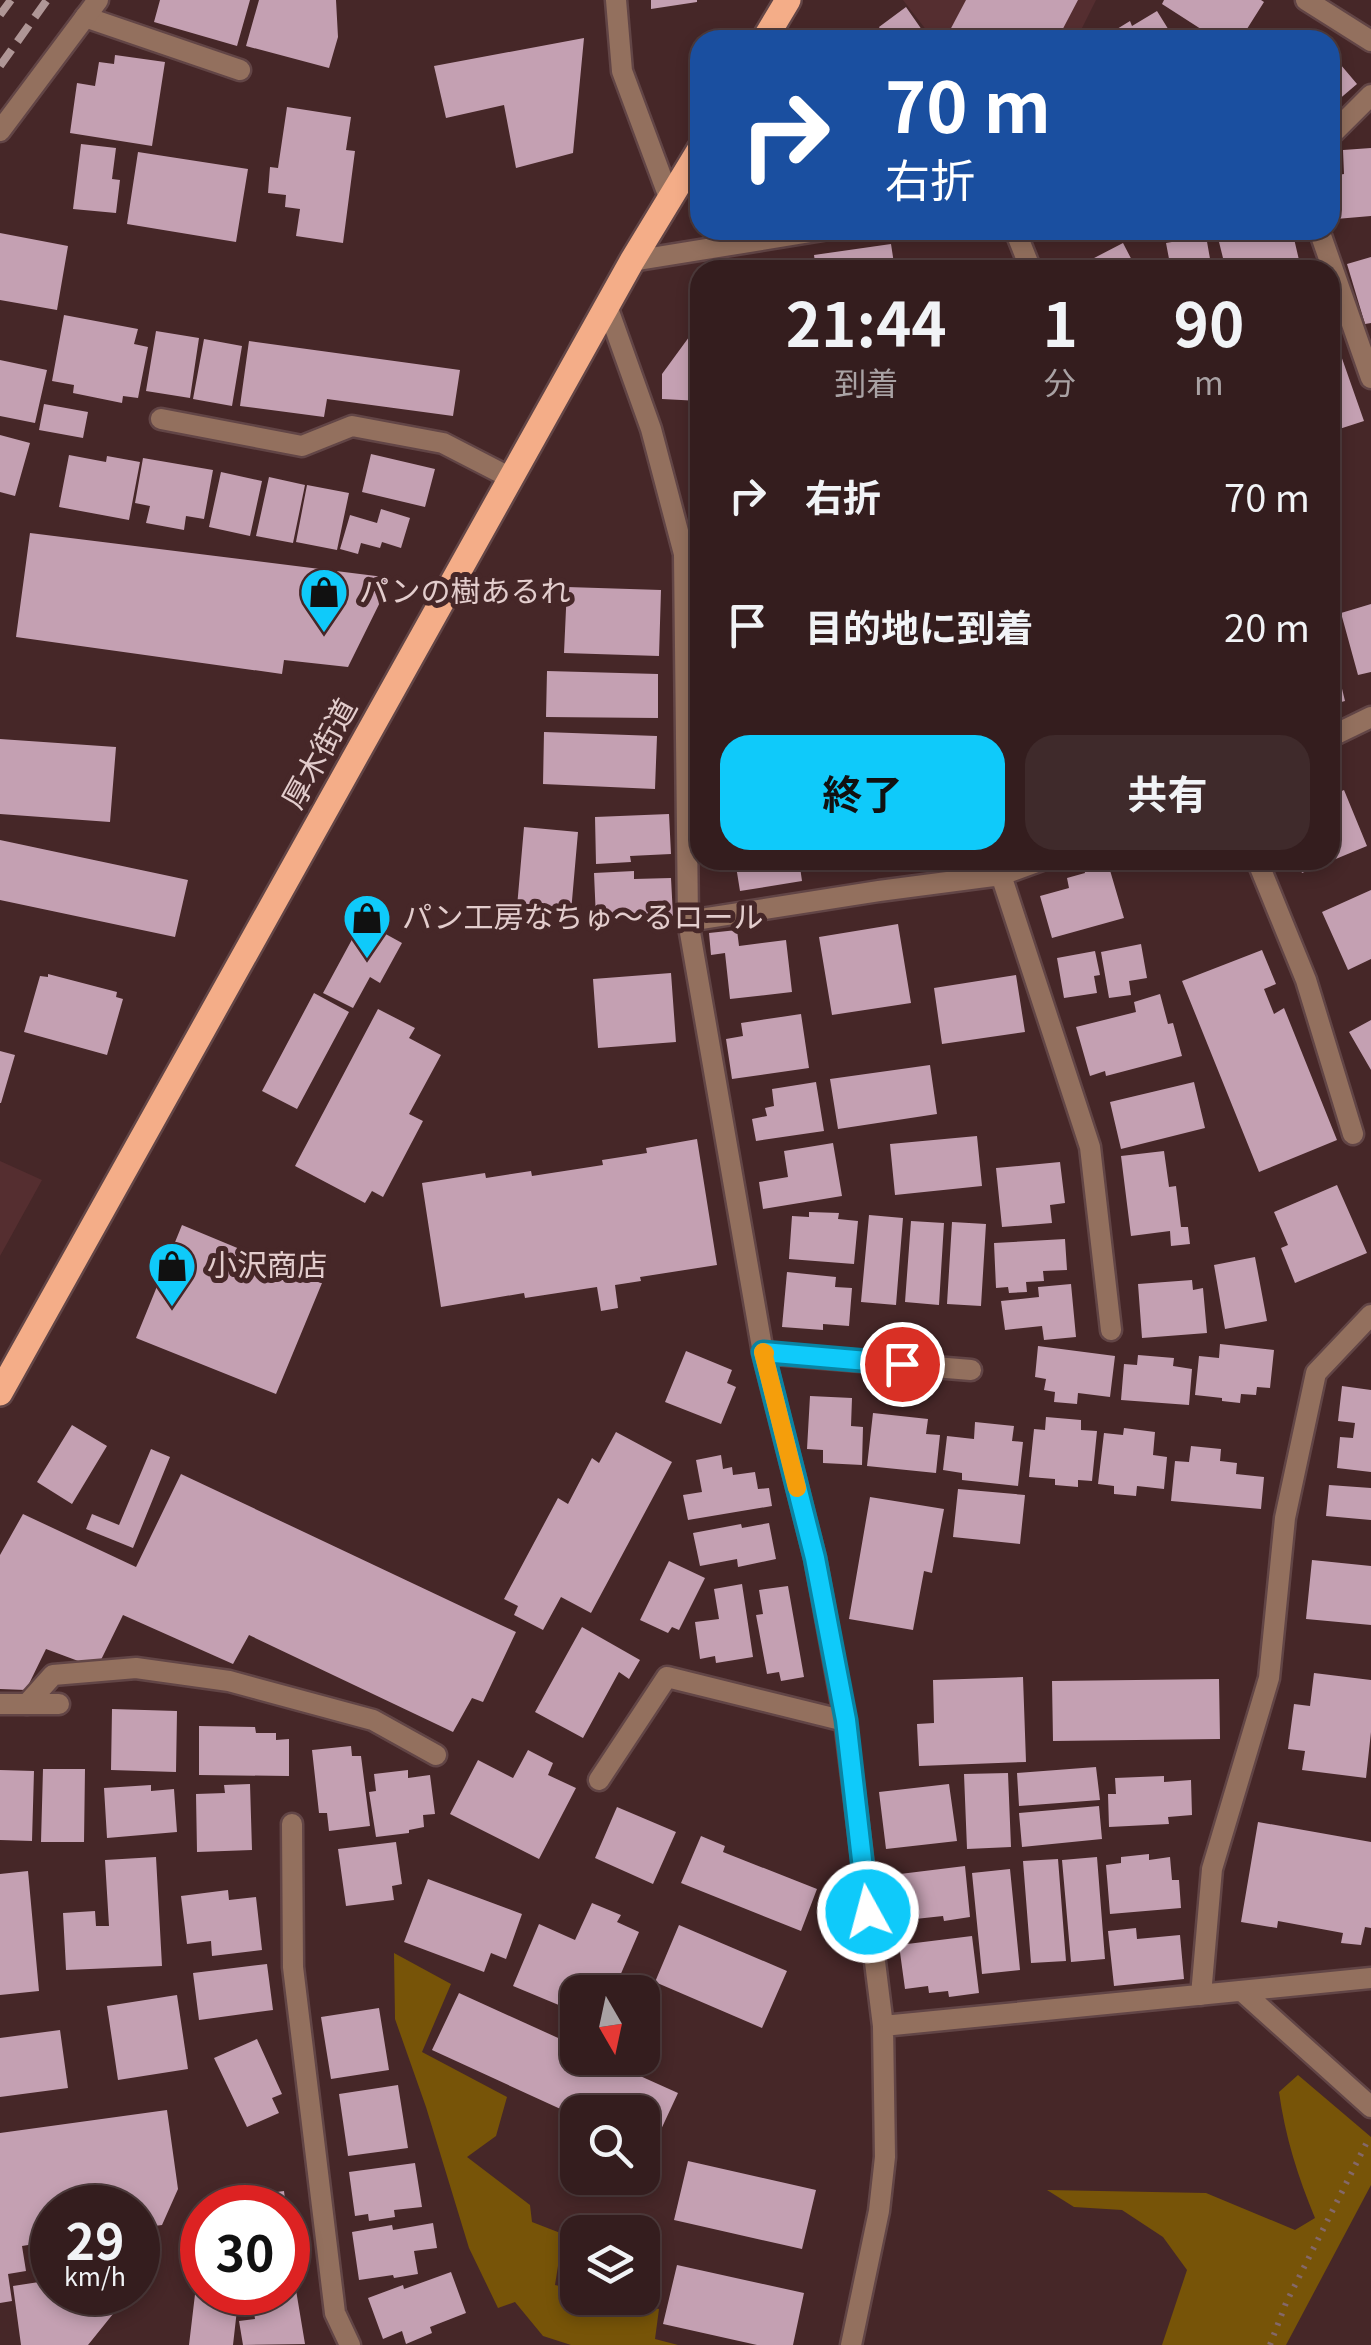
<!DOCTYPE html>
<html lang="ja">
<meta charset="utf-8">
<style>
body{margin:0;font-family:Georgia,"Noto Sans JP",serif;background:#3f2a2b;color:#f1f3f6;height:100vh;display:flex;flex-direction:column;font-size:38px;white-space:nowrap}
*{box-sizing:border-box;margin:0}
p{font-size:32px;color:#a9a2a4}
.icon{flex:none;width:55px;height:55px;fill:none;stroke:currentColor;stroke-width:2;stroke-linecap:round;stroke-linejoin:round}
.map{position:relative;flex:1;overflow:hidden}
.panel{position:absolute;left:690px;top:260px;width:650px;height:610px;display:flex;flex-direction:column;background:#341d1e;border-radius:30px;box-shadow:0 5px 15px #0003,0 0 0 2px #4e3b3c}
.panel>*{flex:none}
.top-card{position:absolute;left:690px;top:30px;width:650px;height:210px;border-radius:30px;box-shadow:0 5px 15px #0003,0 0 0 2px #4e3b3c;background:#1a4fa0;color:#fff;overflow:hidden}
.needle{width:65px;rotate:171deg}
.controls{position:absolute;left:560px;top:1975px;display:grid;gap:20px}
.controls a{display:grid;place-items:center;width:100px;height:100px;border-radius:20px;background:#341d1e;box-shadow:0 5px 15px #0003,0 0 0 2px #4e3b3c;font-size:50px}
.speed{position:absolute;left:30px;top:2185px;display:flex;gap:20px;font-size:50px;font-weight:700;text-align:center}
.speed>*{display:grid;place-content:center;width:130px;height:130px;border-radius:50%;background:#341d1e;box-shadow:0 5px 15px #0003,0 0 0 2px #4e3b3c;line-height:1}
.speed small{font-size:25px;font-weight:400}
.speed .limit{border:15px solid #d22;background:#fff;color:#111}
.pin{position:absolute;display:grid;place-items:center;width:85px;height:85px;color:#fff;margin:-42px;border:5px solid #fff;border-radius:50%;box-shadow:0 2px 10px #0007}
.me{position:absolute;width:110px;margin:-55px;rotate:353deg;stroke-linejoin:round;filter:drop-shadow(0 0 8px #0008)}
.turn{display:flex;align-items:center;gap:35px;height:210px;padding:0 30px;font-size:45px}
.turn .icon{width:130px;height:130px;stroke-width:2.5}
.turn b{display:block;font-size:70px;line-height:85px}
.eta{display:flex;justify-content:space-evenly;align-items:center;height:170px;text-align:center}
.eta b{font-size:60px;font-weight:700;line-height:70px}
.action{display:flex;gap:20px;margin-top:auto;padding:20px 30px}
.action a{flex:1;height:115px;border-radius:30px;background:#0fcafa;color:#111;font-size:40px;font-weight:700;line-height:115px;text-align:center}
.action a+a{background:#3f2a2b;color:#f1f3f6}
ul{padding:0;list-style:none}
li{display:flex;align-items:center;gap:30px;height:130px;padding:0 30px}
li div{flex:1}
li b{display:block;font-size:38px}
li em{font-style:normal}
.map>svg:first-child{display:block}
.built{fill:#552e30}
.green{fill:#775408}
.building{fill:#c4a0b2}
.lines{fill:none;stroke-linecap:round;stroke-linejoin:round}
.lane-casing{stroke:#624546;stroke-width:25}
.street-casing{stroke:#624546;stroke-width:25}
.primary-casing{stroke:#624546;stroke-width:30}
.path{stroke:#846869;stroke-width:6;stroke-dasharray:2.5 8;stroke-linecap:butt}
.lane{stroke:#93705e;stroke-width:20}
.street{stroke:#93705e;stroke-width:20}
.primary{stroke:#f4ad88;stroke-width:25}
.rail{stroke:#af9696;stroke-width:8;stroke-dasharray:20 10;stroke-linecap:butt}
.route-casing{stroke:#0a83a2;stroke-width:25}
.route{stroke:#0fcafa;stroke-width:18}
.slow{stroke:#f59e0b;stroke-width:18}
.labels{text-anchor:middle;stroke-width:10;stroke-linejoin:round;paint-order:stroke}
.poi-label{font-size:30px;fill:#e3cdcd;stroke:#462728;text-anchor:start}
.street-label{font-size:30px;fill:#e3cdcd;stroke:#462728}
</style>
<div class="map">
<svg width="1371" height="2345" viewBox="0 0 1371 2345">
<rect width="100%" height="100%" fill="#462728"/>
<!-- built -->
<path class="built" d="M903,0H1096L1076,40H934Z
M0,1161L42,1180L0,1256Z"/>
<!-- green -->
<path class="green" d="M394,1953L451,1984L422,2052L507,2097L496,2136L467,2157L530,2205L532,2222L563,2234L555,2285L577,2290L578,2298H609L659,2309L655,2339L678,2345H571L543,2336L515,2302L498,2308L469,2248L426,2107L395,2019Z
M1298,2075L1371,2137V2185L1286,2345H1162L1187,2270L1163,2237L1122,2210L1074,2207L1047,2190L1206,2193L1295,2230L1315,2218C1298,2177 1285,2136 1279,2092Z"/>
<!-- building -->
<path class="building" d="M160,0H250L237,46L154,22Z
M259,0H336L338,37L329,68L246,46Z
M651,0H697V2L651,9Z
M966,0H1078L1057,40H954L956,35L949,32Z
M1164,0H1261L1264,2L1240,40H1218L1162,4Z
M906,7L929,40H886L879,27Z
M1157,11L1175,40H1099L1130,21L1132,26Z
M584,38L573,153L516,168L504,105L446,118L434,66Z
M115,55L165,62L152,146L70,133L77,83L95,86L99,62L114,64Z
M1335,58L1357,84L1330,107V62Z
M287,107L351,117L346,150L355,151L343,243L296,236L300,209L285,207L286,195L268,193L270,167L278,168Z
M81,144L116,148L112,179L120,180L116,213L73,209Z
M1371,148V216L1336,219L1332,176L1344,174L1343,150Z
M138,152L248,169L236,242L127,224Z
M1251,230H1292L1299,260L1308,258L1311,270H1226L1218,238Z
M0,233L68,246L57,310L0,300Z
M1206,236L1212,270H1160L1159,266L1170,264L1166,243Z
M1123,243L1137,270H1071Z
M891,244L895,270H816L814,255Z
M1371,257V323L1365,324L1347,264Z
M64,315L138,329L134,344L148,347L138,398L123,396L122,403L73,393L74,385L52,381Z
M700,322V401L662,399V374Z
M156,331L199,338L190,398L146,391Z
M204,339L242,346L232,406L193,399Z
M249,341L460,370L453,416L327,399L324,417L240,406Z
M1338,347L1364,421L1330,432V350Z
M0,360L47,370L35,423L0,416Z
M44,404L88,412L83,438L39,430Z
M0,435L30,443L15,496L0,492Z
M371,454L435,469L425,507L362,492Z
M69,455L106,462L107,456L140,462L129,520L59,507Z
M143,458L213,470L204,519L186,516L184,530L146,523L150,506L135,503Z
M221,472L262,481L250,536L209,527Z
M269,477L305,485L293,543L256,536Z
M307,485L349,493L337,550L296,542Z
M381,509L410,518L401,548L382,542L380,548L361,543L358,554L340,549L350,515L377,523Z
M30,533L392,578L348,667L284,660L282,674L16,637Z
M567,587L661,590L659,656L564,653Z
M1371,604V672L1358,675L1341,613Z
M1336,664L1345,701L1330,705V666Z
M547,671L658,674V718L546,717Z
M544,732L657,736L655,789L543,784Z
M0,739L116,747L110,822L0,814Z
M1344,790L1367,846L1302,873L1297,860H1330V796Z
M669,814L671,854L630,856L631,862L596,864L595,817Z
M524,827L578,832L571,912L517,907Z
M0,840L188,880L175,937L0,900Z
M735,860H799L802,881L740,891Z
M1082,860H1107L1124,918L1052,938L1040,896L1069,888L1067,878L1085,873Z
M634,871V879L671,878L673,916L596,919L594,873Z
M1371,890V959L1348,970L1322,912Z
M362,921L402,943L380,983L370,977L353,1008L323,993Z
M898,924L911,1003L832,1015L819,937Z
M737,930L739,946L786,940L792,992L730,999L725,953L711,955L709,933Z
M1141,944L1147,978L1129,981L1131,995L1109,998L1101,952Z
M1262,950L1276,984L1264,989L1274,1014L1284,1008L1337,1140L1259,1172L1182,981Z
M1095,951L1100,975L1094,976L1097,993L1064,998L1057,958Z
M671,973L676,1042L598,1048L593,979Z
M48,974L117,992L116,997L123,999L107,1055L24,1032L40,976L48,977Z
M1016,975L1025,1032L942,1044L934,988Z
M314,993L349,1012L297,1109L262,1091Z
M1160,994L1168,1024L1173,1023L1182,1056L1106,1076L1105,1071L1090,1076L1076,1027L1136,1012L1134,1002Z
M378,1009L415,1028L409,1038L441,1055L409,1114L423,1121L383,1197L372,1191L365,1203L295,1166Z
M801,1014L809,1068L732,1079L726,1039L743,1036L741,1023Z
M1371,1020V1070L1349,1032Z
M0,1051L15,1055L1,1103H0Z
M930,1065L937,1114L838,1129L830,1079Z
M816,1082L824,1131L756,1141L752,1119L767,1116L765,1108L774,1106L772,1089Z
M1194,1082L1205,1128L1121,1149L1110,1102Z
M977,1136L982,1186L895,1195L890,1144Z
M697,1139L717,1265L640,1277L641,1281L615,1285L618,1308L601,1311L597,1287L525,1298L524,1293L441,1307L422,1183L485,1173L486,1178L531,1171L532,1176L603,1165L602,1160L647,1153L646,1148Z
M833,1143L842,1196L763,1209L759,1182L788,1177L784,1151Z
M1164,1151L1169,1187L1176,1186L1181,1227H1188L1190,1244L1171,1246L1170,1231L1131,1236L1121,1156Z
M1060,1162L1065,1203L1050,1205L1052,1223L1002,1227L996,1168Z
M1337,1185L1367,1253L1295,1283L1281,1248L1288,1245L1274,1212Z
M809,1212L839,1213L838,1219L858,1221L854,1264L789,1259L792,1216L809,1217Z
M869,1215L903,1218L896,1305L861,1302Z
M911,1221L944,1223L939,1305L905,1302Z
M952,1222L986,1224L981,1306L947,1304Z
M182,1225L322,1283L276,1394L136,1338Z
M1065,1239L1067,1270L1043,1271L1044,1281L1026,1282L1027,1292L1009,1293L1008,1287L996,1288L994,1243Z
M1255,1257L1267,1321L1225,1329L1214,1265Z
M787,1272L836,1277L835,1287L852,1288L849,1326L823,1324V1330L782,1327Z
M1192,1280L1193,1290L1203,1288L1207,1333L1142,1338L1138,1284Z
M1071,1284L1076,1337L1044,1340L1042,1326L1005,1330L1001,1301L1039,1297L1038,1287Z
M1220,1344L1274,1350L1270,1388L1257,1387L1256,1395L1241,1394L1240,1403L1222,1401V1398L1195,1395L1199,1356L1219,1358Z
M1038,1346L1115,1356L1110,1397L1078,1393L1077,1404L1054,1402L1055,1392L1044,1390L1046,1379L1035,1377Z
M686,1351L732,1370L727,1383L736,1387L721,1424L665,1402Z
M1138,1355L1174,1358L1173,1366L1192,1369L1189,1405L1121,1400L1124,1364L1137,1365Z
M1342,1386L1371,1390V1472L1337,1468L1340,1437L1353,1438L1355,1423L1338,1421Z
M810,1396L852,1398L851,1426L863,1427L862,1465L823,1463V1450L807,1449Z
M873,1413L928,1419L926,1434L940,1435L936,1473L867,1466Z
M1046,1417L1081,1420V1430L1097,1431L1092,1481L1078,1480V1487L1055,1485V1479L1029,1477L1034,1429L1045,1430Z
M975,1422L1014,1426L1012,1441L1023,1442L1018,1486L962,1480V1473L943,1470L947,1436L974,1439Z
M72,1425L107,1446L72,1504L37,1482Z
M1124,1428L1155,1432L1153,1455L1167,1457L1164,1489L1137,1486L1136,1496L1114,1494V1486L1098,1484L1104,1433L1123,1435Z
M616,1432L672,1462L591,1613L561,1597L543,1630L514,1615L518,1606L504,1599L558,1498L568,1504L592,1458L599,1463Z
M1191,1446L1221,1449L1220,1461L1237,1463L1236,1474L1264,1477L1261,1509L1171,1501L1175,1461L1189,1462Z
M151,1449L170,1457L133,1548L86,1529L92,1514L119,1525Z
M721,1455L723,1469L732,1467L733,1475L755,1472L758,1489L769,1488L772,1506L688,1520L683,1495L702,1492L696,1460Z
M181,1474L516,1632L483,1702L472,1698L453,1732L249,1635L233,1664L123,1615L97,1668L46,1649L26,1690L0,1689V1555L23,1514L136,1567Z
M1329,1485L1371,1488V1520L1326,1516Z
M958,1489L1025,1495L1020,1544L953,1537Z
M870,1497L944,1509L932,1573L924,1571L913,1630L849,1619Z
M769,1523L776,1559L738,1567L737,1559L700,1566L693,1533L741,1524L742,1528Z
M1312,1560L1371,1566V1625L1306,1619Z
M669,1561L705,1578L679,1630L672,1627L668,1633L640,1620Z
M742,1584L753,1657L716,1663L715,1656L700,1659L695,1622L719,1619L714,1589Z
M788,1586L804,1677L781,1681L779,1672L767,1674L756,1615L763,1614L759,1590Z
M582,1627L640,1660L629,1679L619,1672L583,1738L535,1712Z
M1314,1673L1371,1680V1732L1366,1778L1302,1770L1305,1751L1288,1749L1294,1704L1310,1706Z
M1023,1677L1026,1762L919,1766L917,1724L934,1723L933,1680Z
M1219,1679L1220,1739L1053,1741L1052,1681Z
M112,1709L177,1711L176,1772L111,1770Z
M199,1726L255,1727L256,1733H276V1740L289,1739V1776L199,1775Z
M351,1746L352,1756H361L370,1826L329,1831L327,1813H319L312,1750Z
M528,1750L553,1763L548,1775L576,1788L539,1859L450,1814L478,1760L513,1778Z
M1096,1767L1100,1800L1019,1806L1017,1773Z
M43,1769H85L84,1842H41Z
M0,1770L34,1771L32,1841L0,1840Z
M408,1770V1778L430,1775L435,1814L423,1815L424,1827L409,1830V1833L376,1837L369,1792L376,1791L374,1774Z
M1008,1773L1011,1847L967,1849L964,1774Z
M1164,1776V1782L1191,1780L1192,1815L1168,1817L1169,1824L1109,1827L1108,1794H1116L1115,1778Z
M250,1784L252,1850L197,1852L196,1794L225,1793L224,1785Z
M949,1784L957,1841L886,1849L879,1792Z
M151,1785V1791L174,1789L177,1832L107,1838L104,1788Z
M1099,1806L1102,1839L1022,1847L1019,1813Z
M617,1807L676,1832L653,1884L595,1858Z
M1258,1822L1371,1842V1928L1365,1927L1361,1945L1341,1943L1343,1933L1278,1921L1277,1928L1241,1922Z
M701,1836L725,1846L723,1852L817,1889L801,1931L681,1883Z
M396,1842L402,1884L392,1886L394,1900L346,1906L338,1849Z
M1149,1854V1860L1170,1857L1172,1880H1179L1181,1908L1110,1914L1106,1865L1121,1863V1857Z
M156,1857L162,1966L66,1970L63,1913L95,1911L96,1926H109L105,1860Z
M1097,1857L1105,1959L1071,1962L1062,1860Z
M1058,1859L1066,1961L1031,1963L1023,1861Z
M965,1866L970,1917L944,1921L943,1916L906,1920L900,1874Z
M1010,1869L1020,1970L982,1974L972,1873Z
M28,1871L39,1991L0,1995V1874Z
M428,1879L522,1914L506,1959L491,1953L484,1972L404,1942Z
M228,1890L229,1900L256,1897L262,1950L212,1956L211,1941L187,1944L181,1896Z
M592,1903L621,1915L617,1922L639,1932L613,1992H578V2013L513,1986L539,1924L575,1940Z
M679,1925L787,1971L762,2028L655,1982Z
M1136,1928L1137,1939L1180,1935L1184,1979L1114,1986L1108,1931Z
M972,1936L979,1993L949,1997L948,1991L929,1993L928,1986L905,1989L899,1945Z
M267,1964L273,2010L199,2020L193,1973Z
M459,1993L578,2047V2058H600L678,2093L651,2151L642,2146V2112H578V2117L432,2050Z
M177,1995L188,2069L118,2080L107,2006Z
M379,2008L389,2070L331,2079L321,2017Z
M60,2030L68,2088L0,2097V2038Z
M257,2039L282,2094L272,2098L279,2113L247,2127L214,2058Z
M398,2085L408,2148L348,2156L339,2094Z
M167,2110L178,2189L162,2225L138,2228V2208H52V2241L22,2246L26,2271L8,2274L12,2301L0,2303V2133Z
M688,2161L816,2190L802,2249L674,2220Z
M415,2163L422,2207L394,2210L395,2217L369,2221L368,2214L355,2216L349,2172Z
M284,2191L286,2208H223L222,2200Z
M433,2223L437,2248L414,2251L418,2274L394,2278L393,2275L359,2280L352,2232L392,2225L393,2230Z
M677,2265L804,2293L793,2345H757L663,2324Z
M198,2269L202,2270V2292H239L233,2345H189Z
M451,2272L466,2313L430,2327L432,2333L406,2344L402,2331L383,2339L368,2298L403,2285L404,2289Z
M52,2280V2292H114L117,2309L88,2345H21L13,2286Z
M296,2290L305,2344L243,2345L239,2321L255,2319L251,2292L278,2294Z"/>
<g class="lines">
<!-- lane casing -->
<g class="lane-casing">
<path id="lane" d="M85,17L240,70
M161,419L302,446L352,426L443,443L511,478
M1257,860L1306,980L1353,1134
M27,1704L53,1675L136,1668L229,1681L373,1720L436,1755
M599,1780L667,1677L845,1721"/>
</g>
<!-- street casing -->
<g class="street-casing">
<path id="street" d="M616,0L622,71L670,200
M1306,0L1371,41
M0,131L98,0
M1330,136L1371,95
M1015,230L1031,270
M1319,230L1371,378
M632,261L823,230
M607,306L651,429L684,554L688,921L763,1353L815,1558L845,1721L883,2026L885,2157L879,2211L851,2345
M1330,737L1371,717
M1001,875L1090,1147L1111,1330
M688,921L879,891L1001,875L1042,860
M763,1353L971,1370
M0,1704H59
M292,1824L293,1967L335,2313L350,2345
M1242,1991L1371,2107
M1201,1995L1212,1869L1269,1678L1285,1518L1316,1373L1371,1315
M883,2026L1371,1978"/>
</g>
<!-- primary casing -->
<g class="primary-casing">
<path id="primary" d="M764,40L788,0
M0,1393L632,261L700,149"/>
</g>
<!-- path -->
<path class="path" d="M1270,2345L1286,2303L1368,2140"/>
<!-- lane -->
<use href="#lane" class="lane"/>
<!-- street -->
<use href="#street" class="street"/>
<!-- primary -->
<use href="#primary" class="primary"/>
<!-- rail -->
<path class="rail" d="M0,15L11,0
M0,66L47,0"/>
</g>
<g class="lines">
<!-- route casing -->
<g class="route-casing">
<path id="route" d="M868,1912L846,1720L815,1558L763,1352L902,1364"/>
</g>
<!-- route -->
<use href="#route" class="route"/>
<!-- slow -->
<path class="slow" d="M765,1353L763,1352L797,1488"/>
</g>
<!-- icons -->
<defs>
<g id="shop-pin" transform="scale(2.5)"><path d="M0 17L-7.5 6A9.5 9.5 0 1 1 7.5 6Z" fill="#0fcafa" stroke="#462728"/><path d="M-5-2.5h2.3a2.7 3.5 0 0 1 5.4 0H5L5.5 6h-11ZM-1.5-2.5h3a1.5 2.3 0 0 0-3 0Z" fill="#111"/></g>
</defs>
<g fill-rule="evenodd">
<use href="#shop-pin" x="324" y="592"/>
<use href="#shop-pin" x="367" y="918"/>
<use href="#shop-pin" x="172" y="1266"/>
</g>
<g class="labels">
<!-- poi labels -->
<g class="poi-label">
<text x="359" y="602">パンの樹あるれ</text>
<text x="402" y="928">パン工房なちゅ～るロール</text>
<text x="207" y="1276">小沢商店</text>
</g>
<!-- street labels -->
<g class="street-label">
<text transform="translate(320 754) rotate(-61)" y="10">厚木街道</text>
</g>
</g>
</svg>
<div class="controls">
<a><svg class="needle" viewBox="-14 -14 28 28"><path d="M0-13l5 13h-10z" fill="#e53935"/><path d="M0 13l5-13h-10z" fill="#a9a2a4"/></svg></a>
<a><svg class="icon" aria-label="search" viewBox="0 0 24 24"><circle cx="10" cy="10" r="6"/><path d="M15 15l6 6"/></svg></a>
<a><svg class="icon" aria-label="layers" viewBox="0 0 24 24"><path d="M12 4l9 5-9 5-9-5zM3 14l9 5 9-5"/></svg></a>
</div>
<div class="speed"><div>29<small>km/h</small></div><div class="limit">30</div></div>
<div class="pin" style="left:902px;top:1364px;background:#d93025"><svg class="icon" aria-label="arrive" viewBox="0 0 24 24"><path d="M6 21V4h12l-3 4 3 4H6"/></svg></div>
<svg class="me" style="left:868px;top:1912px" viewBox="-20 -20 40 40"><circle r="17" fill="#0fcafa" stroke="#fff" stroke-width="3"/><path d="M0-11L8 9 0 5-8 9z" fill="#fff"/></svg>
<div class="top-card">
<div class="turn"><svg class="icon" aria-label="right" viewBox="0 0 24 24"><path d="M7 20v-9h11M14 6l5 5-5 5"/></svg><div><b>70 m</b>右折</div></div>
</div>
<section class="panel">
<div class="eta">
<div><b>21:44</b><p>到着</p></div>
<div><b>1</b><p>分</p></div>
<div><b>90</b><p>m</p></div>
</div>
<ul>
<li><svg class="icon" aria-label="right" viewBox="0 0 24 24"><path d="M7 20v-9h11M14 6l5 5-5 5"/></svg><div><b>右折</b></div><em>70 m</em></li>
<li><svg class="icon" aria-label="arrive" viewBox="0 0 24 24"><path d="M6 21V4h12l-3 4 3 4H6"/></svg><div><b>目的地に到着</b></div><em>20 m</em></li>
</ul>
<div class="action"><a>終了</a><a>共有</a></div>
</section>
</div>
